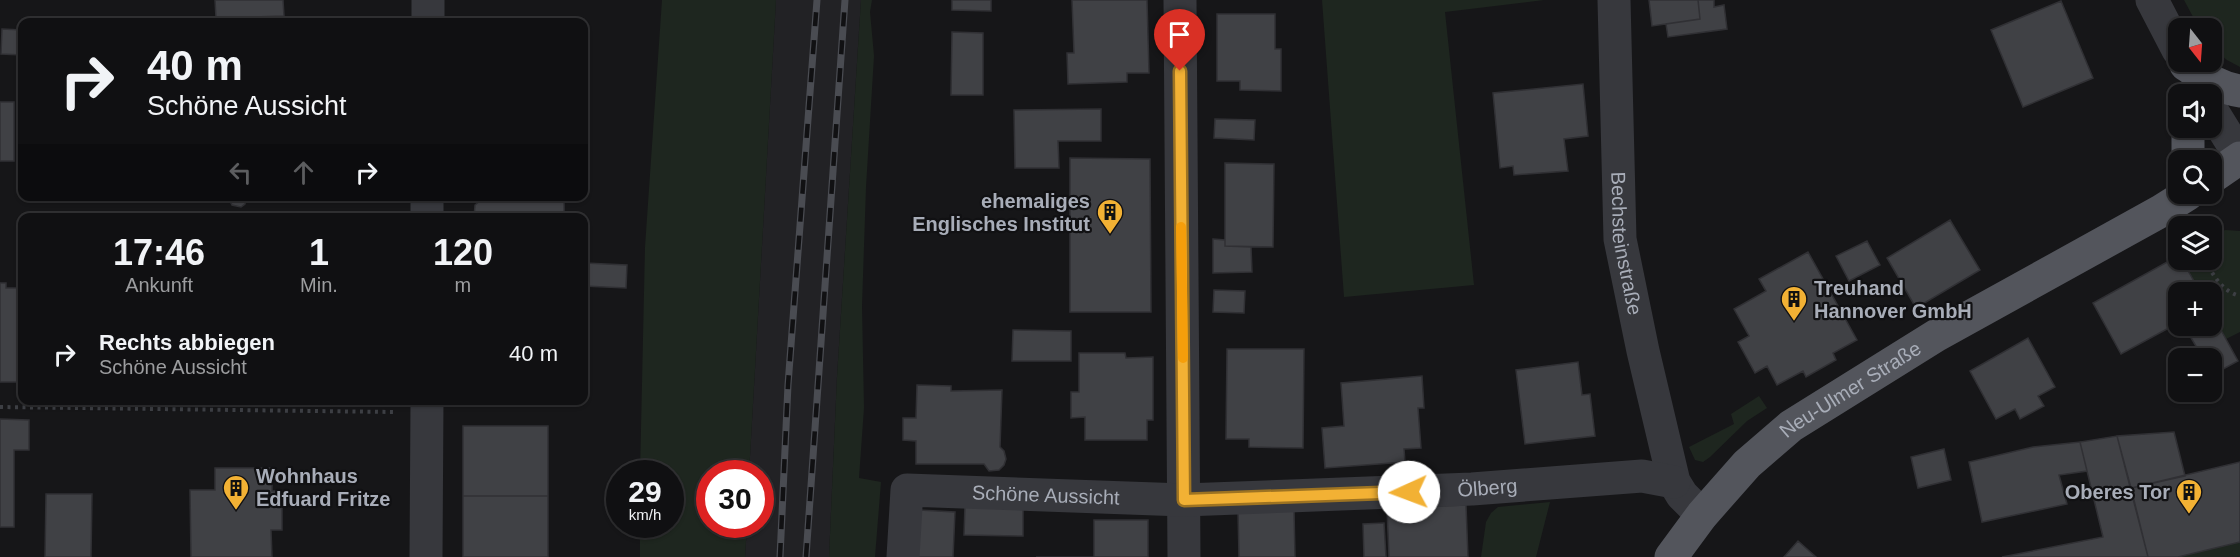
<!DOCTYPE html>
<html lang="de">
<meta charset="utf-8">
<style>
body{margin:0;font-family:Arial,sans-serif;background:#1e1e20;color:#f1f3f6;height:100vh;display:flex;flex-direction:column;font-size:22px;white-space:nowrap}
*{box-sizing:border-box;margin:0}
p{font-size:20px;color:#9c9d9f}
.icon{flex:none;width:33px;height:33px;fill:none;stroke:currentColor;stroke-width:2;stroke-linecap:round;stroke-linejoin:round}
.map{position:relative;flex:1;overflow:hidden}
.side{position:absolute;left:18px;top:213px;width:570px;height:192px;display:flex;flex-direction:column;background:#101012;border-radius:12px;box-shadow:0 2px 4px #0004,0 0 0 2px #303032}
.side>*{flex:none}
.guide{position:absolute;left:18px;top:18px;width:570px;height:183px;border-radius:12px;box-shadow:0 2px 4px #0004,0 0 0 2px #303032;background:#101012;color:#f1f3f6;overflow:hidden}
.needle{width:39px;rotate:163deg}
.controls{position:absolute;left:2168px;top:18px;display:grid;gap:12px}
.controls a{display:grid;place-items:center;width:54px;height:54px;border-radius:12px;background:#101012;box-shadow:0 2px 4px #0004,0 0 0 2px #303032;font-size:30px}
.speed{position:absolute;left:606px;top:460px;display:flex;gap:12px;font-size:30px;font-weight:700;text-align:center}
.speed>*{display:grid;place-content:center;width:78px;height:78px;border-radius:50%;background:#101012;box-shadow:0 2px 4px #0004,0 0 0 2px #303032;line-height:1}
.speed small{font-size:15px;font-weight:400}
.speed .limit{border:9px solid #d22;background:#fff;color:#111}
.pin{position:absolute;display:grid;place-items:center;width:51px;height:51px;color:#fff;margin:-62px -26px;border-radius:50% 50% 50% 0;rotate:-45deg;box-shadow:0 0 6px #0007}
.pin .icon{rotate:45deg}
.me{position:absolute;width:66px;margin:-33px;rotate:268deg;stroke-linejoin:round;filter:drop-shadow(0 0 4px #0008)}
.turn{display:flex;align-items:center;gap:21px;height:126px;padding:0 30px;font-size:27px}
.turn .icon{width:78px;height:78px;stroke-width:2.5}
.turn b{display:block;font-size:42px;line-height:51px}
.lanes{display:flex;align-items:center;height:57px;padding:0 30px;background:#0003;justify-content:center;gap:30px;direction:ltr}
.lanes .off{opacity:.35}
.eta{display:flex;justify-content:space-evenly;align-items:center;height:102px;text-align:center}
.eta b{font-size:36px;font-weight:700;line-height:42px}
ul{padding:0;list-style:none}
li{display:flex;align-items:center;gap:18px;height:78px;padding:0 30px}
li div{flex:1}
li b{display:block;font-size:22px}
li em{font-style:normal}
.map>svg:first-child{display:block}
.built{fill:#222225}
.green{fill:#1e261f}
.building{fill:#404145;stroke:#303034;stroke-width:1.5}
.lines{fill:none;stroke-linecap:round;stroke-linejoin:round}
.path{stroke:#3d3f44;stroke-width:4;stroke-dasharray:3 4.5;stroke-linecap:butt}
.minor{stroke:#37383d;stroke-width:33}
.major{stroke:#53555c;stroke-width:33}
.rail-casing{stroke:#4a4c52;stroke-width:7}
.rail{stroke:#111113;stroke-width:4.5;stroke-dasharray:14;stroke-linecap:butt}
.route-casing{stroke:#9d7322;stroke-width:15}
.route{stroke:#f2b134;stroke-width:10}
.slow{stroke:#f59e0b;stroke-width:10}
.labels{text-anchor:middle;stroke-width:4.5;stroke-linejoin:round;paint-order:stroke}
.poi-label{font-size:20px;font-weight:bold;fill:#a8adb8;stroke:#111113;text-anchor:end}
.street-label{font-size:20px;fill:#a8adb8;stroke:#111113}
</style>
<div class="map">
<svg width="2240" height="557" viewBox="0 0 2240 557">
<rect width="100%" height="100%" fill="#161618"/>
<!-- built -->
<path class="built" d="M776,0H861L837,377L829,557H745L747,525H760V474H749Z"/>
<!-- green -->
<path class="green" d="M662,0H776L749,474H710V525H747L745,557H640V525H670V474H640L645,247Z
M861,0H872L870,12L874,56L866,187L862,306L864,408L859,478L881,482L875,557H829L837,377Z
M1322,0H1544L1445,12L1474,285L1344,297Z
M2184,0H2240V67L2227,60L2211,48V28H2199Z
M2225,230L2240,231V332L2226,339L2211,312V292H2200L2182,260H2211V239Z
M1759,396L1767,408L1747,421L1710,457L1703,462L1695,460L1689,447L1734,424L1731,414Z
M1550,502L1536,557H1481L1486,522L1491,513L1498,507Z
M2240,542V557H2178Z"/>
<!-- building -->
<path class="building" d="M215,0H283L284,16L216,18Z
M952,0H991V11L952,10Z
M1072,0H1147L1149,73H1127V82L1068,84L1067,53H1074Z
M1649,0H1698L1700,19L1652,26Z
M1698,0H1714V7L1724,5L1727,29L1668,37L1666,24L1700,19Z
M2061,1L2093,78L2023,107L1991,30Z
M1217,14H1275V49H1281V91L1240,90V81H1217Z
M2,29L22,30V55L1,54Z
M952,32L983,33V95H951Z
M18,68H22V96L17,95Z
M1583,84L1588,136L1564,139L1568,171L1514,175L1513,166L1500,168L1493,93Z
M0,102H14V161H0Z
M1101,109V141H1058L1059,168H1015L1014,110Z
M1215,119L1255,120L1254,140L1214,138Z
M1070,158L1150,159L1151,312H1070Z
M1225,163L1274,164L1273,247L1225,246Z
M274,196V199L246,198L245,204L241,207L232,205L230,201V196Z
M495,196H564V218H474L475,205L481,200Z
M1950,220L1980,270L1916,308L1887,258Z
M1213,239L1225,240V246L1251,247L1252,272L1213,273Z
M1867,241L1880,265L1849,281L1836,256Z
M1808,252L1857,340L1833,353L1836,360L1806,377L1803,371L1777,385L1767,366L1755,373L1738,342L1749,336L1734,309L1766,291L1759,279Z
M2178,256V260H2182L2200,292H2178V323L2121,354L2093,303Z
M585,263L627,265L626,288L584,286Z
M0,283H6V288H22V382H0Z
M1214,290L1245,291L1244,313L1213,312Z
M2211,312L2238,361L2212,375L2211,358H2203L2184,326H2211Z
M1013,330L1071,331V361H1012Z
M2028,338L2055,387L2038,396L2044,406L2020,419L2015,409L1996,419L1970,371Z
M1227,349H1304L1303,448L1249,447V439H1226Z
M1079,353H1125L1126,358L1153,357V420H1147V440H1085V417L1071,418V392H1079Z
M1578,362L1582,395L1590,394L1595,436L1525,444L1516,370Z
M1422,376L1424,408H1418L1421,448L1404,449L1405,462L1325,468L1322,428L1344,426L1341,383Z
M917,385L951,386V391L1002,390L1000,447L1004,451L1006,459L1004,465L999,470L989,471L984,464H916V441L903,440V418H916Z
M0,419L29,420V450H14V527H0Z
M463,426H548V496H463Z
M2174,432L2185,476L2131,488L2117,436Z
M2117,436L2148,557H2002L2103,537L2080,442Z
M2080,442L2087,471L2059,475L2067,504L1982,522L1969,462L2033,447Z
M1944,449L1951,480L1918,488L1911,457Z
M2240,462V542L2178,557H2148L2131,488Z
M215,468H272V491H282V530H271L272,557H191L190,490H215Z
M46,494H92L91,557H45Z
M463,496H548V557H463Z
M965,505H1023V536L964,535Z
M1466,505L1468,557H1389L1387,508Z
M919,510L955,512L953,557H916Z
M1294,510L1295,557H1239L1238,512Z
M1094,520H1148V557H1036H1094Z
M1384,523L1386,557H1364L1363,524Z
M1798,541L1816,557H1784Z"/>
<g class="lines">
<!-- path -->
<path class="path" d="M2204,260C2214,275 2221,291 2240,296
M0,407L393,412"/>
<!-- minor -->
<g class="minor">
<path d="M1180,0L1184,557"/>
<path id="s1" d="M1614,0L1620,239L1643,351L1674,482L1682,495L1702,515"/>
<path d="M2152,0L2178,50"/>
<path d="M428,22V0"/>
<path d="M2211,109L2240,156"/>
<path d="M427,218V196"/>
<path d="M426,557L427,400"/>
<path id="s2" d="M903,557L907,490L1184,500L1472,489L1642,476L1674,482"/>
</g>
<!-- major -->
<g class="major">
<path d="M2186,65C2203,76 2219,88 2240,91"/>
<path d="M2188,160V128"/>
<path d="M2211,178L2240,158"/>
<path id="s3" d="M1671,557L1702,515L1747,464L1791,426L1937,335L2161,211L2188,194"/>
</g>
<!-- rail casing -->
<g class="rail-casing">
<path id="rail" d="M780,557L788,385L817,0
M806,557L845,0"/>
</g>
<!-- rail -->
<use href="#rail" class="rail"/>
</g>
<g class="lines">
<!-- route casing -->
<g class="route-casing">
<path id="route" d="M1180,71L1184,500L1409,492"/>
</g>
<!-- route -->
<use href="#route" class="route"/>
<!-- slow -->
<path class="slow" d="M1181,227L1183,358"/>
</g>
<!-- icons -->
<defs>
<g id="building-pin" transform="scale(1.35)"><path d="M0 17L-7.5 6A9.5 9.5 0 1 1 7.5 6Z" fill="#f2b134" stroke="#111113"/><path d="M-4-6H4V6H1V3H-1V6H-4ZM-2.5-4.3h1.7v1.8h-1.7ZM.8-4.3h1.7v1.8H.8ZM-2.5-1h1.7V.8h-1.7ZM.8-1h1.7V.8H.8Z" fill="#111"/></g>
</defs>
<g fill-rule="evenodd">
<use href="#building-pin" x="1110" y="212"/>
<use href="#building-pin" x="1794" y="299"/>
<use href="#building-pin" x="236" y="488"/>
<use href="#building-pin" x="2189" y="492"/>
</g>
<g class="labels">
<!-- poi labels -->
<g class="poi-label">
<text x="1090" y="208">ehemaliges<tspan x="1090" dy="23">Englisches Institut</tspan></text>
<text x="1814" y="295" text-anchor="start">Treuhand<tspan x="1814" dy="23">Hannover GmbH</tspan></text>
<text x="256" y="483" text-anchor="start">Wohnhaus<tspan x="256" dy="23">Edfuard Fritze</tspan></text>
<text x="2170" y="499">Oberes Tor</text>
</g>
<!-- street labels -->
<g class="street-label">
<text dy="7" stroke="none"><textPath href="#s1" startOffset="244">Bechsteinstraße</textPath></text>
<text dy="7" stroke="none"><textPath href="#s3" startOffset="248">Neu-Ulmer Straße</textPath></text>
<text dy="7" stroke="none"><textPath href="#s2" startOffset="648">Ölberg</textPath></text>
<text dy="7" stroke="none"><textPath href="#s2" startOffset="206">Schöne Aussicht</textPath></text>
</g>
</g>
</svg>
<div class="controls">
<a><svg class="needle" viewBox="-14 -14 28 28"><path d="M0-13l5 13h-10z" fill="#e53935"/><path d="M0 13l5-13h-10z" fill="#9c9d9f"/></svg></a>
<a><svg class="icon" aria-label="sound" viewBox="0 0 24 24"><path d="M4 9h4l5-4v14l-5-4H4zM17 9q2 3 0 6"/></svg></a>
<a><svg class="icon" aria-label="search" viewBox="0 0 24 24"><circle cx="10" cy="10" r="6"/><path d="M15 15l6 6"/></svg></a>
<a><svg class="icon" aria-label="layers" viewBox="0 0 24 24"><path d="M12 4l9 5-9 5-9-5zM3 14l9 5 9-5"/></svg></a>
<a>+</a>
<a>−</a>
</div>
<div class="speed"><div>29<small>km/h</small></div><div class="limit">30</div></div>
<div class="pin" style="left:1180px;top:71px;background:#d93025"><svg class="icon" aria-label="arrive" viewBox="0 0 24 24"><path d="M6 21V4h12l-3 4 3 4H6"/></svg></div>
<svg class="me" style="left:1409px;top:492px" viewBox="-20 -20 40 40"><circle r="19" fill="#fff"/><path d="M0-13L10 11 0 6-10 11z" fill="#f2b134"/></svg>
<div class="guide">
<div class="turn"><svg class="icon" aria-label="right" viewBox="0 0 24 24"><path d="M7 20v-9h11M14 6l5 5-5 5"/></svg><div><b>40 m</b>Schöne Aussicht</div></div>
<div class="lanes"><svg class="icon off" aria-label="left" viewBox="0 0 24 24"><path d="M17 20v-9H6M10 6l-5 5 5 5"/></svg><svg class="icon off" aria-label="ahead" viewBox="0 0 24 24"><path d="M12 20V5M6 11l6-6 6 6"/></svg><svg class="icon" aria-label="right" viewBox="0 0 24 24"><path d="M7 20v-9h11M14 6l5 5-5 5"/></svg></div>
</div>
<section class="side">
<div class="eta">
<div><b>17:46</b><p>Ankunft</p></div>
<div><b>1</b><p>Min.</p></div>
<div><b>120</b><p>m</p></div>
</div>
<ul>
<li><svg class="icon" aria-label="right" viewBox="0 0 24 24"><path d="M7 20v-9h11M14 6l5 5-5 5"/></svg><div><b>Rechts abbiegen</b><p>Schöne Aussicht</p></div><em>40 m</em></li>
</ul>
</section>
</div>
